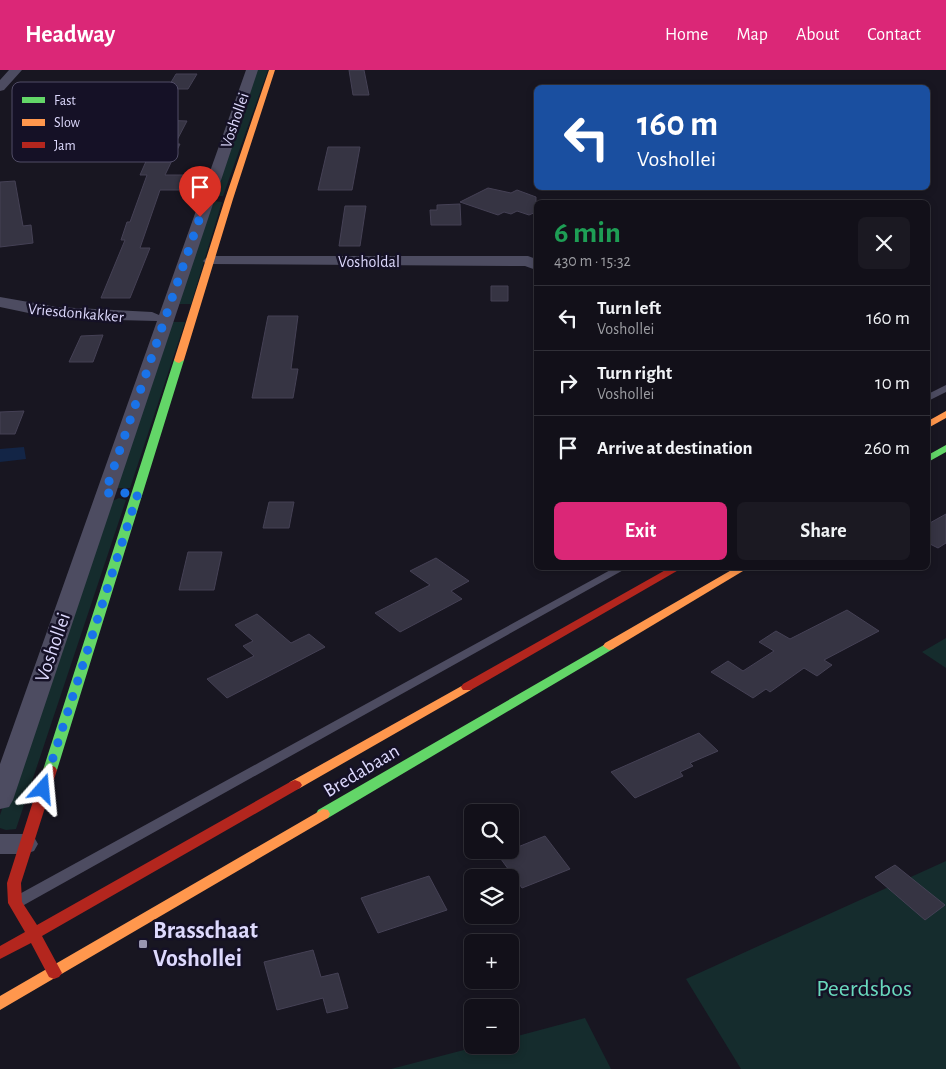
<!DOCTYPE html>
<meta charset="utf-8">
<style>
body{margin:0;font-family:"Alegreya Sans",sans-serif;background:#1b1922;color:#f1f3f6;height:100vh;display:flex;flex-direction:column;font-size:19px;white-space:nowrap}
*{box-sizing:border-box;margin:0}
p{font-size:16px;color:#9c9da2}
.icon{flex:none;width:28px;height:28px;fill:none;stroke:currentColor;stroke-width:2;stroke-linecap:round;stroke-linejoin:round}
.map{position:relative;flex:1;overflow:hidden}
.side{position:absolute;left:534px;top:130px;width:396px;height:370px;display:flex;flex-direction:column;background:#121019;border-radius:8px;box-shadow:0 2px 8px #0003,0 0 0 1px #313038}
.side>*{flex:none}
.banner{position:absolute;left:534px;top:15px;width:396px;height:105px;border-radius:8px;box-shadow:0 2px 8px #0003,0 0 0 1px #313038;background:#1a4fa0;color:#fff;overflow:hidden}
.buttons{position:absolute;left:464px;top:734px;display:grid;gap:10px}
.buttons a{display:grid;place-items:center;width:55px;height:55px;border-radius:8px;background:#121019;box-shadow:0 2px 8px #0003,0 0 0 1px #313038;font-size:25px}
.pin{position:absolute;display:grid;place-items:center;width:42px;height:42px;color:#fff;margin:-51px -21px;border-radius:50% 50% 50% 0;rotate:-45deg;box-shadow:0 0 5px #0007}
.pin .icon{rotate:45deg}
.me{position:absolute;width:55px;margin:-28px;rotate:18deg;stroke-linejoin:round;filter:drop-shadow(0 0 4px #0008)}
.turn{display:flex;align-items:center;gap:18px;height:105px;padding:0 20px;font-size:22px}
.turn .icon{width:65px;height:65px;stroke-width:2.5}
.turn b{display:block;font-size:35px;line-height:42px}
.round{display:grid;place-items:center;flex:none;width:52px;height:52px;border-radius:8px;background:#1b1922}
.head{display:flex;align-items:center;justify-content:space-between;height:85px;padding:0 20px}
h1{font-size:30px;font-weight:700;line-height:38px;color:#1e9e55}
.primary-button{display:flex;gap:10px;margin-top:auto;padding:10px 20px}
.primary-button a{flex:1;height:58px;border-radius:8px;background:#db2777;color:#fff;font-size:20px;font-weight:700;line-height:58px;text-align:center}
.primary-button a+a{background:#1b1922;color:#f1f3f6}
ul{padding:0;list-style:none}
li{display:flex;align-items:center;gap:15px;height:65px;padding:0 20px;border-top:1px solid #313038}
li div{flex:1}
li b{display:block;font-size:19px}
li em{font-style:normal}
header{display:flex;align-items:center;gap:30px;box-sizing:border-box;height:70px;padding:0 25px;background:#db2777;color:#fff}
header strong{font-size:24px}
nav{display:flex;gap:28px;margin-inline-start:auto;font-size:18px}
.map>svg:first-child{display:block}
.green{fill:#152c2d}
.water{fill:#132546}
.building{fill:#363443;stroke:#454155}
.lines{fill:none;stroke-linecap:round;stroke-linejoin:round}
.lane{fill:#4d4c61;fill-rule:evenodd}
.street{fill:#4d4c61;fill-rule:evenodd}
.fast{fill:#63d668;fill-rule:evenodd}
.slow{fill:#ff974d;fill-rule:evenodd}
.jam{fill:#b3261e;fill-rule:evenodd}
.route{stroke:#1a73e8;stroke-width:9;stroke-dasharray:0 16.2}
.poi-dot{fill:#9895b0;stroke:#151126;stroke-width:2}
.labels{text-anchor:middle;stroke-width:5;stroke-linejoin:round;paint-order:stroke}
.far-street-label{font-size:16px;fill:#ddd9fd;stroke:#151126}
.street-label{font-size:20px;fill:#ddd9fd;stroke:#151126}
.near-poi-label{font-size:24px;font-weight:bold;fill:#ddd9fd;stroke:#151126;text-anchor:start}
.near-park-label{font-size:24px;fill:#69d9bd;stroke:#151126}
.key{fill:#151126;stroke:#514d66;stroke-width:1}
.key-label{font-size:14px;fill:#ddd9fd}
</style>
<header>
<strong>Headway</strong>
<nav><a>Home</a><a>Map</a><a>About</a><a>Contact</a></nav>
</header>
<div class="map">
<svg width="946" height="999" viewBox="0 0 946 999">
<rect width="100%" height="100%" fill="#181621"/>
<!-- green -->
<path class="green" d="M256,0H268L223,126H214Z
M214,131L222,132L191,234H176Z
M169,252H185L130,418H115Z
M119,428L126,430L16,759L6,760L0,758V745L108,433Z
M946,568V598L922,582Z
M946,791V999H741L686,909Z
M585,948L611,999H391L483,975H510V968Z"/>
<!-- water -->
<path class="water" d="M24,377L26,389L0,392V379Z"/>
<!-- building -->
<path class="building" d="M349,0H364L369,25H353Z
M176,4H197L188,19H167Z
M157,50L187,51L175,74H180L165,105H184L179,120H160L140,178H150L130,228H101L125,170H121L127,152H130L147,105H140L151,80H141Z
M328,77H360L352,120H318Z
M15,111L23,156L31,155L33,173L0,177V112Z
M488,118L511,123L517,120L536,127V142L529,145L517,141L511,144L504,142L498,145L460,132Z
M460,134L461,155H431L430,140H437V135Z
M345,136H366L360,176H339Z
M491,216H508V231H491Z
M268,246H298L291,299H298L293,328H252Z
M103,265L93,292H69L81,266Z
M24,341L15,364H0V342Z
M269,432H294L289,458H263Z
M946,444V473L938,478L928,473V454Z
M188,482H222L214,520H179Z
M436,488L469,511L451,521L462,529L400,562L375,543L430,515L410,501Z
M847,540L879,561L824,590L832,595L817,606L804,598L770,622L766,619L753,628L711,602L728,591L743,601L774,581L759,572L776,561L790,569Z
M257,544L291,573L309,564L325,577L227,628L207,609L254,586L243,576L253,571L235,555Z
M699,663L718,681L690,693L693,696L680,702L683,706L635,728L611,702Z
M545,766L570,799L522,818L498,785Z
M895,795L945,835L925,850L875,807Z
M429,806L447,840L378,863L361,828Z
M313,880L321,907L338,903L348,938L327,943L323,928L277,940L264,892Z"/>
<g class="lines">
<!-- lane -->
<path class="lane" d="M946,315V322L928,331V324Z
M614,498H627L24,835L19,837L14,835L12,831L14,827Z"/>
<!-- street -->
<path class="street" d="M9,0H22L4,20L0,21V10Z
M246,0H258L13,730L9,737L0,739V694L157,251L76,249L38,245L0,237V227L57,237L152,242L159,245Z
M211,186H528L536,189V200L525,196L206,194L203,191L206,188Z
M0,764H25L34,767L38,774L34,781L25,784H0Z"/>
<!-- fast -->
<path class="fast" d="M179,287L184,290L57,700L55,703H45L43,700L174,290Z
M946,375V382L928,392V385Z
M609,572L615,576L613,579L328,748L323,749L318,748L316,744L318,740Z"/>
<!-- slow -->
<path class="slow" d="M269,0H275L233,129L184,290L179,293L176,292L174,290L225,129Z
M946,341V348L928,358V351Z
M735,498H748L613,579L609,580L603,576L605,573Z
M467,613L471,614L473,617L471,620L300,718L295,720L290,718L288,715L290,712Z
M323,739L328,740L330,744L328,748L0,940V926Z"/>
<!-- jam -->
<path class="jam" d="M669,498H682L471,620H463L461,617L463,614Z
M50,695L55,697L57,700L21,813L22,832L37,855L290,712L295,710L300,712L302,715L300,718L42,866L62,903L59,907L54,909L49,907L31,873L0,889V876L25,862L8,833L7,813L43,700L45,697Z"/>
</g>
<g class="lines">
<!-- route -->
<path class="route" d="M43,719L138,423H105L200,147"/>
</g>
<!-- markers -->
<rect class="poi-dot" x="138" y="869" width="10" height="10" rx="2.5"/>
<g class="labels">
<!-- far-street labels -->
<g class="far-street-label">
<text transform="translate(234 50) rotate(-71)" y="6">Voshollei</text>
<text x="369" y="197">Vosholdal</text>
<text transform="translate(76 242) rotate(5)" y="6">Vriesdonkakker</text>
</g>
<!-- street labels -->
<g class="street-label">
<text transform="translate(52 577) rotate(-71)" y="7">Voshollei</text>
<text transform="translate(361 700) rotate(-31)" y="7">Bredabaan</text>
</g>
<!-- near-poi labels -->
<g class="near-poi-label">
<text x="153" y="868">Brasschaat<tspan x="153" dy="28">Voshollei</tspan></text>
</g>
<!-- near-park labels -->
<g class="near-park-label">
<text x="864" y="926">Peerdsbos</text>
</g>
</g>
<!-- legend -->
<rect x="12" y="12" width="166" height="80" rx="8" class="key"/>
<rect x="22" y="27" width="23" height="6" fill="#63d668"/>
<rect x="22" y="49" width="23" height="7" fill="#ff974d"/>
<rect x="22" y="72" width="23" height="6" fill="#b3261e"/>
<g class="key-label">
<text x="54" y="35">Fast</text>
<text x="54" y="57">Slow</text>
<text x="54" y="80">Jam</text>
</g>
</svg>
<div class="buttons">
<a><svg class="icon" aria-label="search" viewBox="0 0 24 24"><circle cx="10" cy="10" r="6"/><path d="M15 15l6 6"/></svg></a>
<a><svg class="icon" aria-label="layers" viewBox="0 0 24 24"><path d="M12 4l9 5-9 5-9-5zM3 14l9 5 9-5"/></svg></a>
<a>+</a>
<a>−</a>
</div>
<div class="pin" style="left:200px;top:147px;background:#d93025"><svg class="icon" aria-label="arrive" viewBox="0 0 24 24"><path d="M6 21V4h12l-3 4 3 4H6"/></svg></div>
<svg class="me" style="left:43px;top:719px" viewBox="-20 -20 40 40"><path d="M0-17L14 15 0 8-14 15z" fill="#1a73e8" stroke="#fff" stroke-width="4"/></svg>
<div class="banner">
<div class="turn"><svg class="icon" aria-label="left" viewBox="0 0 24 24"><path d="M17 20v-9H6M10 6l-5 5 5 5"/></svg><div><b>160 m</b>Voshollei</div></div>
</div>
<section class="side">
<div class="head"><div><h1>6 min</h1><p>430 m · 15:32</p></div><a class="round"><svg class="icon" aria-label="close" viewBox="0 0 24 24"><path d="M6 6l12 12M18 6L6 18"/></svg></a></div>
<ul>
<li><svg class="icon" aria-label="left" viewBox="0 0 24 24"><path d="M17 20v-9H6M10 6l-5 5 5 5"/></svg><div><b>Turn left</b><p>Voshollei</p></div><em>160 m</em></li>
<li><svg class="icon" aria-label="right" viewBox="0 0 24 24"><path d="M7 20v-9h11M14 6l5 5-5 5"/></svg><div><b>Turn right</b><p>Voshollei</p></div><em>10 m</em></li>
<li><svg class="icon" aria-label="arrive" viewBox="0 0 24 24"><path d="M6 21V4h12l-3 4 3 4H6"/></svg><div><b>Arrive at destination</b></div><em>260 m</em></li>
</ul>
<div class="primary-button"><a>Exit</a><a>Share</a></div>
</section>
</div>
